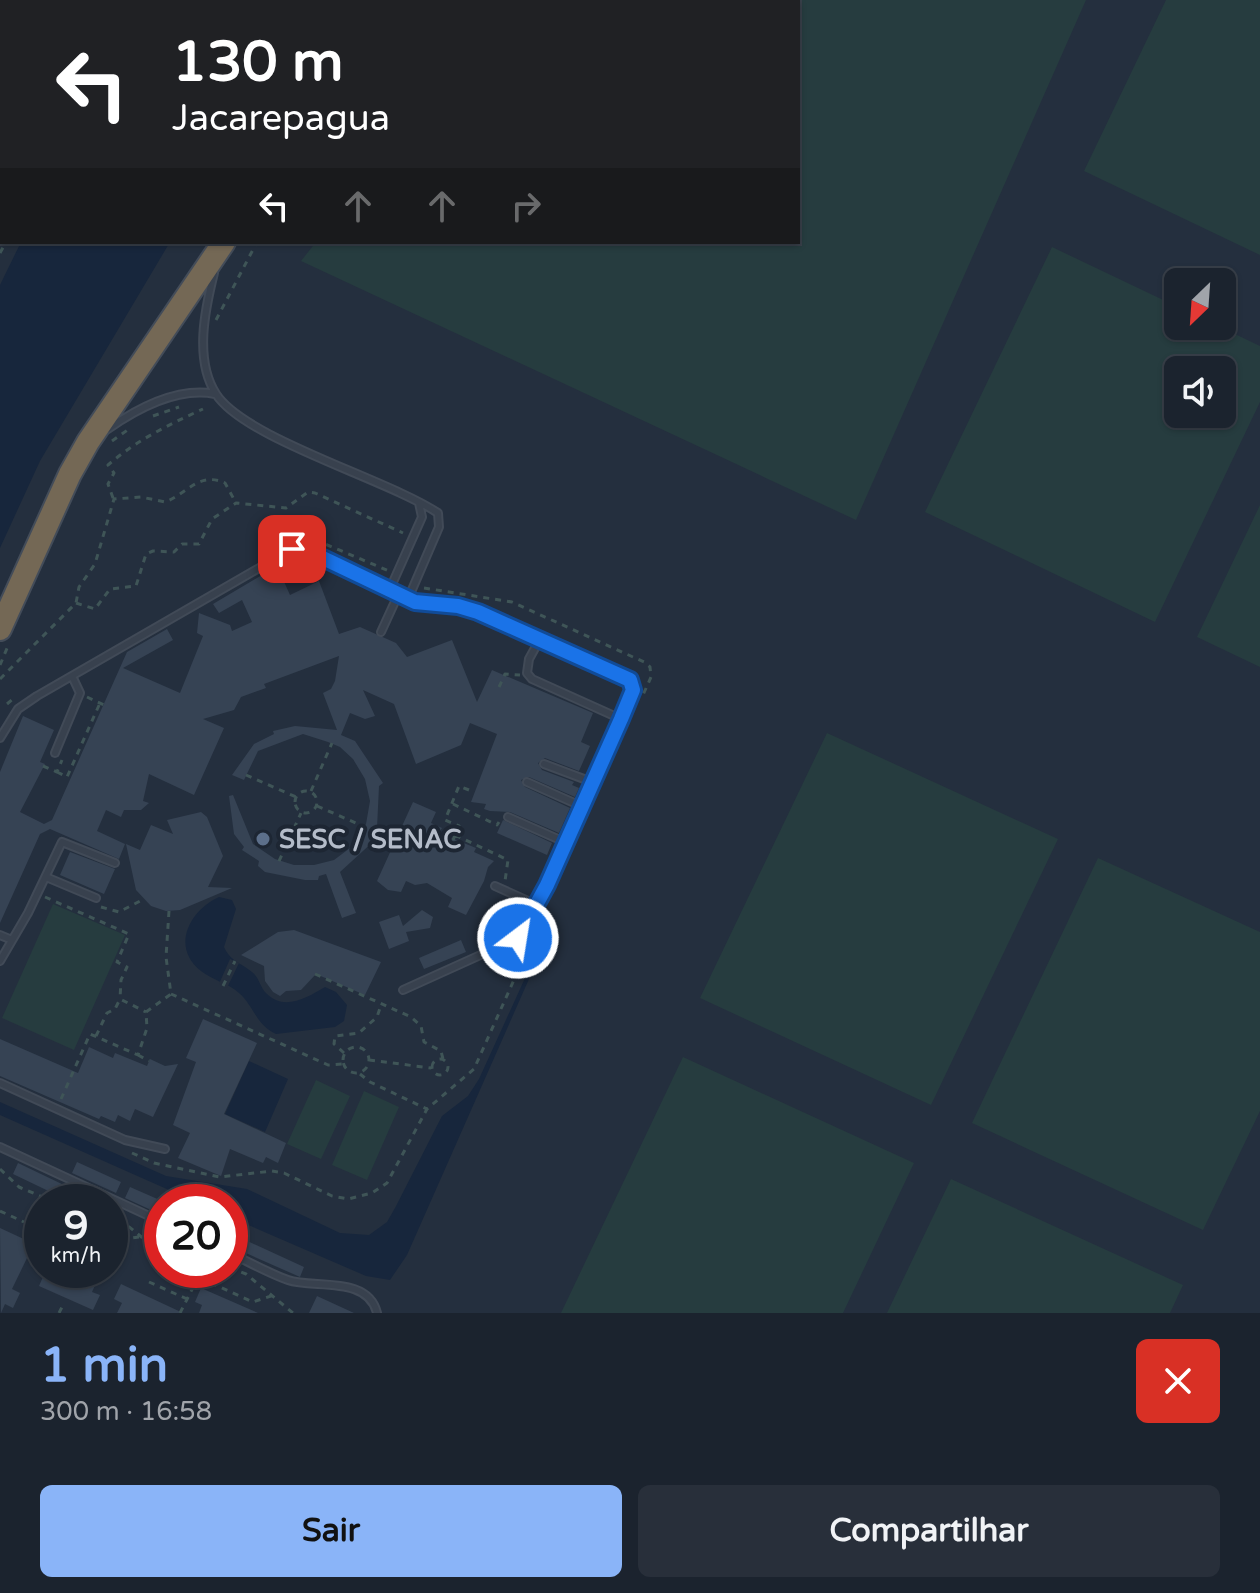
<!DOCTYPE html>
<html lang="pt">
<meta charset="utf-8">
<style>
body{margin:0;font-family:"Varela Round",sans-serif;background:#282f3a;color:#f1f3f6;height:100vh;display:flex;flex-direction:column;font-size:30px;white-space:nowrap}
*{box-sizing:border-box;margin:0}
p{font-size:26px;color:#a0a4aa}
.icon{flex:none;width:44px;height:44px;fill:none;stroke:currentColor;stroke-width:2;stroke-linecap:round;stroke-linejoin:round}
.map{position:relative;height:1313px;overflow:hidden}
.drawer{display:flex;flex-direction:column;background:#1b232e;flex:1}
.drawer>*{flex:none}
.top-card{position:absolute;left:0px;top:0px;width:800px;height:244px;box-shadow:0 2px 6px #0004,0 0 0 2px #39404a;background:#202124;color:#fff;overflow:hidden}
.needle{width:52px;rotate:205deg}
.fabs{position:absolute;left:1164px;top:268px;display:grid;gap:16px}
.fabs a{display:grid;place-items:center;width:72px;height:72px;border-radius:12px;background:#1b232e;box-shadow:0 2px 6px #0004,0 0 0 2px #39404a;font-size:40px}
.speed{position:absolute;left:24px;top:1184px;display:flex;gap:16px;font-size:40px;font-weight:700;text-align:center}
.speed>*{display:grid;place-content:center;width:104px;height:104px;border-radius:50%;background:#1b232e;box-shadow:0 2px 6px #0004,0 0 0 2px #39404a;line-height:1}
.speed small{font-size:20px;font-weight:400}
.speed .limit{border:12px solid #d22;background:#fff;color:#111}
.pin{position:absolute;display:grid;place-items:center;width:68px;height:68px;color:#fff;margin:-34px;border-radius:16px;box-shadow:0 4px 12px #0006}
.me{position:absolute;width:88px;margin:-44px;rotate:31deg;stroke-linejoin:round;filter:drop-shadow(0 0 6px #0008)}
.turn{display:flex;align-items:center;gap:28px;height:168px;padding:0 40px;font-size:36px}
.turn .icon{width:104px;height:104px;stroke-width:2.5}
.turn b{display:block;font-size:56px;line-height:68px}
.lanes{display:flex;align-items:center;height:76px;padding:0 40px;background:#0003;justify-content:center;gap:40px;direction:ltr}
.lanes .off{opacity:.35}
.round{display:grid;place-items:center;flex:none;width:84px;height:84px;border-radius:12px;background:#282f3a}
.headline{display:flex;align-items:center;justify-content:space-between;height:136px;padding:0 40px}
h1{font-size:48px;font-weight:700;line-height:60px;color:#8ab4f8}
.action{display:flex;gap:16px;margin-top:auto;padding:16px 40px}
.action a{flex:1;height:92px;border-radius:12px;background:#8ab4f8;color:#111;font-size:32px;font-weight:700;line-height:92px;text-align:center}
.action a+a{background:#282f3a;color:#f1f3f6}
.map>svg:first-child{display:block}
.green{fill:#263c3f;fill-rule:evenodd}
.water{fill:#17263c}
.pier{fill:#242f3e}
.building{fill:#364354}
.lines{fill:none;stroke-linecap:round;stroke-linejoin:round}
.lane-casing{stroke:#414a57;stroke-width:10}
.highway-casing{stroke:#434c59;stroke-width:26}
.path{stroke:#3f5557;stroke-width:3;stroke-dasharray:6 6;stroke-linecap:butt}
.lane{stroke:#38414e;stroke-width:6}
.highway{stroke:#746855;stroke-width:22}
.route-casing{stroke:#114b97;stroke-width:20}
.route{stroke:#1a73e8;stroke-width:14}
.service-dot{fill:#5c6f8a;stroke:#1d2633;stroke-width:3}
.labels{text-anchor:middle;stroke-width:8;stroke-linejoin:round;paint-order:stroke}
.poi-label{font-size:26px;font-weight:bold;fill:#b4bcc9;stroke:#1d2633;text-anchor:start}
</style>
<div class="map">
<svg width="1260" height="1313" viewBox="0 0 1260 1313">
<rect width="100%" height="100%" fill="#242f3e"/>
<!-- green -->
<path class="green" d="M507,0H1086L856,520L301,261L316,242H798V2Z
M1166,0H1260V255L1084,171Z
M1052,247L1178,307V326H1218L1260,346V402L1155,622L925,512ZM1178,370H1222V414H1178Z
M1260,505V667L1197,637Z
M827,733L1058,839L931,1105L700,998Z
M1098,858L1260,932V1111L1203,1230L972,1123Z
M53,904L125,935L74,1050L2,1018Z
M683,1057L914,1163L843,1313H561Z
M316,1080L350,1096L321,1159L287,1144Z
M364,1091L399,1107L367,1180L332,1165Z
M951,1179L1183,1285L1170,1313H887Z"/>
<!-- water -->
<path class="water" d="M21,242H170L40,461L0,548V285Z
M219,897L232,900L236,909L224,947C231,962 240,962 252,972C259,977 260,987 266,993C284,1012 308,997 325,987L336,992L347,1005L344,1021L335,1027L276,1034C256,1025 254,1006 239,993C228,983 212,980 201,971C170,947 190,910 219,897Z
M541,943L544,945L407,1255L390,1280L366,1276L230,1217V1202H196L0,1115V1102L166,1176L247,1189L340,1233L369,1235L387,1222L395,1208L442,1116L468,1096L479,1079Z
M249,1061L288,1079L265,1132L225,1114Z"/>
<!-- pier -->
<path class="pier" d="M230,959L239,963L227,988L219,984Z"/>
<!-- building -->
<path class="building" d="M277,566L290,595L319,581L339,634L360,627L396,643L407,657L452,640L477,702L492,670L593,713L581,742L590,746L579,771L545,758L538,763L542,770L574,782L572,785L579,788L575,797L529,777L521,780L525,787L570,808L559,833L510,812L490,811L484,809L486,804L471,802L497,734L470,723L461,745L416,764L394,704L363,690L375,716L365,719L350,713L341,735L355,741L383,783L379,786L377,828L380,829L373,838L375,840L340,872L356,913L342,918L326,874L319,876L318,880H305L265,872L258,866L259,861L242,850L244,847L234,834L229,796L233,795L253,844L275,859L294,865H314L334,860L350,848L366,824L370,801L365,779L353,759L340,747L328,742L303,734L258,751L244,780L232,775L254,744L274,734L273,731L295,726L337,730L323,693L331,689L335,681L339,656L264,684L266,688L241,697L234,710L203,719L224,728L194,795L149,774L143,801L149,803L141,810H124L121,817L106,810L97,831L125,844L119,859L50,829L40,834L0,923V772L23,716L54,730L40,762L45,764L20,812L44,824L52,820L127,652L167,629L173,640L123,668L180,693L203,636L197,633L199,613L230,625L232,631L252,622L242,600L219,613L213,604Z
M413,802L436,812L431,823L442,828L439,833L476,848L474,852L494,861L488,867L484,881L466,915L448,907L452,898L427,883L415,885L406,881L401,892L388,890L377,881Z
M201,812L207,817L223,856L208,887L232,888L180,910L166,911L151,906L136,890L126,844L140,850L151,825L173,834L167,820Z
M503,820L552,843L547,855L497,833Z
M70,852L115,869L104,894L60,875Z
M422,910L433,917L430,928L406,932L409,941L389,949L379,922L399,915L403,926Z
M294,930L381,962L365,995L316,974L301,990L286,991L280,996L273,992L265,981L264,966L241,955L278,932Z
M461,940L466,952L424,969L419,958Z
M203,1019L257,1043L224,1114L286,1143L278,1163L266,1157L263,1163L230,1149L221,1176L178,1158L190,1133L173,1125L196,1062L186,1058Z
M0,1039L78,1073L89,1047L113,1058L115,1053L147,1066L150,1059L165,1066L178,1064L153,1117L135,1109L130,1121L118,1115L115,1122L101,1116L99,1119L0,1076Z
M77,1162L121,1182L116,1193L72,1173Z
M18,1163L66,1186L61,1197L13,1174Z
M130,1187L162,1201V1215L125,1198Z
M153,1224L162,1228V1244L147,1237Z
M0,1228L41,1247L34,1262L27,1258L12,1289L20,1293L13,1308L5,1304L1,1313Z
M230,1233L304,1267L300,1277L230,1246Z
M46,1270L54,1274L56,1270H102L92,1292L100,1295L93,1310L39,1286Z
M121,1284L183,1313H117L122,1303L114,1299Z
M201,1288L258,1313H199L202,1305L195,1302Z
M317,1296L354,1313H309Z"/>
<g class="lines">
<!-- lane casing -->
<g class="lane-casing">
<path id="lane" d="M214,273C205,309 194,360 216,394C245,439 387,479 438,513L439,527L408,599
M108,429C138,408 178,387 215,394
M389,591L422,517L419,503
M381,632L398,595
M540,639L529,659L527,673L532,679L621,719
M0,738L18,709L37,696L292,549H304L415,602L458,606L478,612L624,675L633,690L525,929L518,938L403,990
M55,753L80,693L72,676
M544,764L592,782
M527,782L581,806
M508,817L567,843
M46,877L96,898
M495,886L537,905
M0,935L12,940
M0,961L28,913L62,842L115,863
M0,1083L125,1140L165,1149
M0,1147L162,1222
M230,1253C249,1262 268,1273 288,1280C313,1289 368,1275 377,1313"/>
</g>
<!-- highway casing -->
<g class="highway-casing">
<path id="highway" d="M100,2L102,0
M159,2L162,0
M361,2L363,0
M0,128L2,125
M0,222L2,218
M0,629L70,474L88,442L224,242"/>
</g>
<!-- path -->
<path class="path" d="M182,2L184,0
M391,2L393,0
M0,253L6,242
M216,320L257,242
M153,416L179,407
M112,441L129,429
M113,498L108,484L114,473L108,465C137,440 168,425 203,409
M292,538L306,536L389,571
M424,588L512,602L644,662L650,667L651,677L643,695
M76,603L95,609L110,589L136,586L146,554L153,551L174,552L182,544H199L212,519L236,503L286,508L308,492L315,493L403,533
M0,665L8,646
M0,679L76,603L79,587L95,564L114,499L141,497L165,502C187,494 199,471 225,483L236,503
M499,687L505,674L520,675
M87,697L104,705
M7,704L15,697
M43,766L57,772L62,760
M57,772L67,777L100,703
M246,775L296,797
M311,791L332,743
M295 802a11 11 0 1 1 22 0a11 11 0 1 1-22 0Z
M453,804L497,825L499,822
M317,806L365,827
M455,835L508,860L505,881
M453,840L459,826L445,820L459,786L474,792
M279,861L301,813
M45,897L129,934L117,962L127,967L121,980L120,999
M101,907L119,912L142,900
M169,911L166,957L171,994
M315,974L411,1017L421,1026L424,1042L441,1051L443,1059
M223,986L235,961
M171,994L328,1065L343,1064
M146,1012L171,994
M96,1036L107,1013L115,1009L120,999L146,1012
M343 1060a13 13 0 1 1 26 0a13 13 0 1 1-26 0Z
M344,1053L334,1044L335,1036L359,1033L377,1017L381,1005
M138,1055L149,1061
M432 1067a8 8 0 1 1 16 0a8 8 0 1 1-16 0Z
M369,1060L431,1068
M360,1074L370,1082L427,1109
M61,1099L90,1034L138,1055L147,1028L146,1012
M132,1153L154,1163L220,1177L272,1171L284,1173L332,1196L348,1199L372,1193L387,1183L427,1109L474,1069L535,933
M0,1169L19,1187L54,1202
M63,1202L68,1191
M0,1211L24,1222
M110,1211L162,1254
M110,1237L117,1240L139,1237
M230,1268L246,1274L293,1313
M200,1278L253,1302L271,1296
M149,1282L187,1299
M59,1313L62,1307
M180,1313L202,1270"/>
<!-- lane -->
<use href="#lane" class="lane"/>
<!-- highway -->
<use href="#highway" class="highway"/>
</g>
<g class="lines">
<!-- route casing -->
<g class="route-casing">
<path id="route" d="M292,549H304L415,602L458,606L478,612L630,680L633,690L621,719L547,885L518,938"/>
</g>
<!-- route -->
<use href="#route" class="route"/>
</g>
<!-- markers -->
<circle class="service-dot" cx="263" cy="839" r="8"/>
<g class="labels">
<!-- poi labels -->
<g class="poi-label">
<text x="279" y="848">SESC / SENAC</text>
</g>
</g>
</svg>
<div class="fabs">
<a><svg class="needle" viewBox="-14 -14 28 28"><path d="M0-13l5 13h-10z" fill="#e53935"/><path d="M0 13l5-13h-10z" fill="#a0a4aa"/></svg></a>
<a><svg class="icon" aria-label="sound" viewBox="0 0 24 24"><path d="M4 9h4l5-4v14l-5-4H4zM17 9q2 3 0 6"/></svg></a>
</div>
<div class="speed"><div>9<small>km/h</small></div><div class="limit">20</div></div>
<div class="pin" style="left:292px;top:549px;background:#d93025"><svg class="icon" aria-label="arrive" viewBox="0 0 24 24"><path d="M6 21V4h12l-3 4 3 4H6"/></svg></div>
<svg class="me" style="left:518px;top:938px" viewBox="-20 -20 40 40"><circle r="17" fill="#1a73e8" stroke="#fff" stroke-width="3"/><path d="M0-11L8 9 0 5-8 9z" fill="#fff"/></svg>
<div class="top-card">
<div class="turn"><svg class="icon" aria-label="left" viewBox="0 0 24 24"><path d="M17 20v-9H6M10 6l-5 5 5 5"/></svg><div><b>130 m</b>Jacarepagua</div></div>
<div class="lanes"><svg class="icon" aria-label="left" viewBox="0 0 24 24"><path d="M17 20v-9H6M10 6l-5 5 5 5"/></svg><svg class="icon off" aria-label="ahead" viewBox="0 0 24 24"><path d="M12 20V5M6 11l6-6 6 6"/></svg><svg class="icon off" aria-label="ahead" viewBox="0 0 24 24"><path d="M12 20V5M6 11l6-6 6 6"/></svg><svg class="icon off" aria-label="right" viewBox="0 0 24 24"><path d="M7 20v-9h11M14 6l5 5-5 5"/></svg></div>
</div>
</div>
<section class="drawer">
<div class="headline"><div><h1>1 min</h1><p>300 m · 16:58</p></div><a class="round" style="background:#d93025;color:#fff"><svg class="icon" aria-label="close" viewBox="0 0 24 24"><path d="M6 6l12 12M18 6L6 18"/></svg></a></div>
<div class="action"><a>Sair</a><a>Compartilhar</a></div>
</section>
